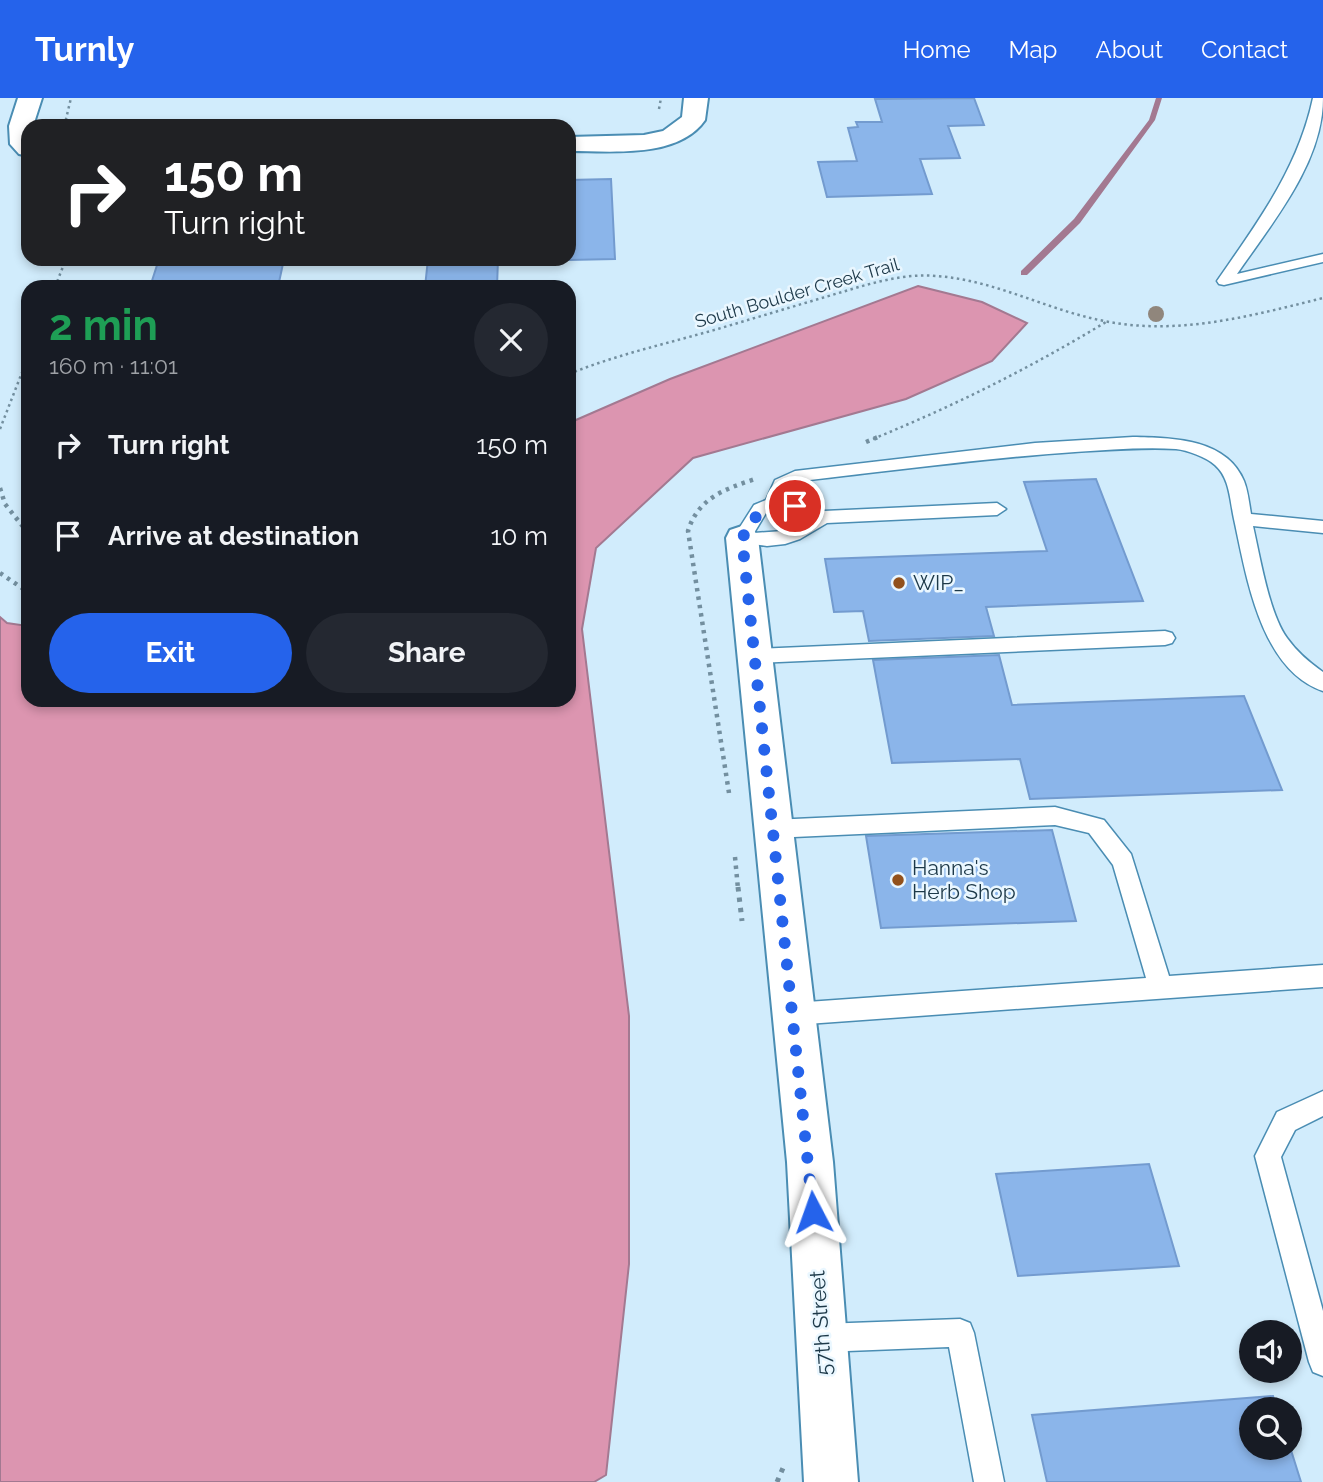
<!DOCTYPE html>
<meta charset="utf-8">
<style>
body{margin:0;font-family:Raleway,sans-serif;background:#242831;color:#f1f3f6;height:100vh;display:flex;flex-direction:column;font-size:26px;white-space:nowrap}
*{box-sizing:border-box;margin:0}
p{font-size:23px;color:#9ea1a6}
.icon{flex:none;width:38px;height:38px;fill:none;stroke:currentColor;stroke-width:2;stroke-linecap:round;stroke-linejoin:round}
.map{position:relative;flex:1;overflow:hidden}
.drawer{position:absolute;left:21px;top:182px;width:555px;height:427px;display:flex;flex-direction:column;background:#171b24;border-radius:21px;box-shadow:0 4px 10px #0003}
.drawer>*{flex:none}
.guide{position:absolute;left:21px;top:21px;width:555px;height:147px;border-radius:21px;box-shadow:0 4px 10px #0003;background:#202124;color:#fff;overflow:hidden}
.tools{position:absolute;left:1239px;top:1222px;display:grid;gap:14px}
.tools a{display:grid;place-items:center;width:63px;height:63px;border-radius:50%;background:#171b24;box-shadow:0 4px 10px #0003;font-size:35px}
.pin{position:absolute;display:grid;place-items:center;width:60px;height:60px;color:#fff;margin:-30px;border:4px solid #fff;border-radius:50%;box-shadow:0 2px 7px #0007}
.me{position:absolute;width:77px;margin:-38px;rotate:356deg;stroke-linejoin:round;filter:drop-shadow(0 0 5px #0008)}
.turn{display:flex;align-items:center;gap:24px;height:147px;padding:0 28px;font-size:32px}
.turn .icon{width:91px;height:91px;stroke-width:2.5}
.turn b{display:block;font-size:49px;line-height:60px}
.round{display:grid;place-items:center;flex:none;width:74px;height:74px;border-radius:37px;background:#242831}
.headline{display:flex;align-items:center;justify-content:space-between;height:119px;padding:0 28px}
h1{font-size:42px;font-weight:700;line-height:52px;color:#1e9e55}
.primary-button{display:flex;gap:14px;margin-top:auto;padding:14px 28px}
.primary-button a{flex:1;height:80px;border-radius:42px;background:#2563eb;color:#fff;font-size:28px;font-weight:700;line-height:80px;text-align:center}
.primary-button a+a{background:#242831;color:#f1f3f6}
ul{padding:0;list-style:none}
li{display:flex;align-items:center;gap:21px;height:91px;padding:0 28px}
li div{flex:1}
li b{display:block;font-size:26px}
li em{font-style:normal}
header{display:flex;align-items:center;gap:42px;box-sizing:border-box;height:98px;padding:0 35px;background:#2563eb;color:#fff}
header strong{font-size:33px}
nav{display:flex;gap:38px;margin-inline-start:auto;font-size:24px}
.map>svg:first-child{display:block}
.water{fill:#dc95b0;stroke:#a37991;stroke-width:2}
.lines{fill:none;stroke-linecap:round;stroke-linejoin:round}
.stream{fill:#a37991;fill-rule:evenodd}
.building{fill:#8bb5ea;stroke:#739bcf;stroke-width:2}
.lane-casing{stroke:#4a8db3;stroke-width:3}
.street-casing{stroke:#4a8db3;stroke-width:4}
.path-far2{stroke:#738f9f;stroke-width:2.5;stroke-dasharray:2.5 3.5;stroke-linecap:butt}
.path-far1{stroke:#738f9f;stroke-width:4.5;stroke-dasharray:3.5 5;stroke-linecap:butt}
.path{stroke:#738f9f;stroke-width:5;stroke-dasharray:4.5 6;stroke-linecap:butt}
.lane{fill:#fff;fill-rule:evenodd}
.street{fill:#fff;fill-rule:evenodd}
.tree{fill:#90867c}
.route{stroke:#2563eb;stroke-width:12;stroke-dasharray:0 21.6}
.poi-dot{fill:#92511c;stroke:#eaf7ff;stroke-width:2.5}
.labels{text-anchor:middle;stroke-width:5;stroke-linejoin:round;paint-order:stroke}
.far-street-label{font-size:18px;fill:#1d3949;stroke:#eaf7ff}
.poi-label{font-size:21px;fill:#1d3949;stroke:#eaf7ff;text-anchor:start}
.street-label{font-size:21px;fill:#1d3949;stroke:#eaf7ff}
</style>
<header>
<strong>Turnly</strong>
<nav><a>Home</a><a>Map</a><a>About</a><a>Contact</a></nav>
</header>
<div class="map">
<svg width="1323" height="1384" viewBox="0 0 1323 1384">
<rect width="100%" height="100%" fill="#d1ecfc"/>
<!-- water -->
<path class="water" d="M918,188L982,204L1027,225L992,263L906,301L693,360L596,450L582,531L629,918V1166L606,1377L594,1384H0V519L7,525L28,528V602H569V325L670,281Z"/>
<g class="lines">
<!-- stream -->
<path class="stream" d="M1156,0H1162L1155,22L1080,125L1027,177H1021V173L1074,121L1149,22Z"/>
</g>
<!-- building -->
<path class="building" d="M974,0L984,27L948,28L960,60L920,61L932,96L827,99L818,64L857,63L848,30L858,29L856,24H882L875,1Z
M611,81L615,161L569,162V82Z
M159,161H284L278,189H150Z
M428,161H498L497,189H425Z
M1096,381L1143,503L986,509L994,538L869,543L863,513L834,514L825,461L1047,453L1024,384Z
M999,557L1012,607L1244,598L1282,692L1030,701L1020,661L892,665L873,562Z
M1052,732L1076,823L881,830L866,738Z
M1149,1066L1179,1168L1018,1178L996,1076Z
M1273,1298L1277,1311H1251V1349H1290L1301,1384H1047L1032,1317Z"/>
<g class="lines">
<!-- lane casing -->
<g class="lane-casing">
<path id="lane" d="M1313,0H1323C1323,65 1272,125 1237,176L1323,156V164L1224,187L1219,186L1217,183C1257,125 1298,71 1313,0Z
M1133,339C1172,340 1226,340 1244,383C1248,393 1249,405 1251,416L1323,423V435L1253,428C1260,459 1269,515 1287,540C1297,554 1310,565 1323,574V593C1260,572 1246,476 1234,421C1230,403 1230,380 1215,367C1206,359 1187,352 1176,351C1142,349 1108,352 1075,354C986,360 898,372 810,382L791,387L784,401L801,404L824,413L997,405L1006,411L997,417L827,425L800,441L785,446L767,448L736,444L733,440L754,407L766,402L775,382L795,373L1035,345ZM775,412L793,414L808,420L783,433L754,435L766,415Z
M1165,533L1172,535L1175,540L1172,545L1165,547L754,565L747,563L744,558L747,553L754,551Z
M1055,709L1104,722L1131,756L1169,878L1323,867V889L793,927L785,924L781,916L785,908L793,905L1146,880L1113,767L1089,735L1055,727L772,740L764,737L761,731L764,725L772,722Z
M1323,993V1018L1295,1032L1281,1059L1323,1213V1278L1313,1274L1309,1264L1255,1058L1277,1014Z
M960,1221L970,1225L974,1235L1004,1384H974L949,1249L822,1254L812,1250L808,1240L812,1230L822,1226Z"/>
</g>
<!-- street casing -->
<g class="street-casing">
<path id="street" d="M18,0H42L33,28H28V58L19,56L10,46L9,28Z
M684,0H708L705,22C678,61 610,53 569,53V39L644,37L663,33L682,19Z
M742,428L754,432L758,440L833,1064L858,1384H804L787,1064L726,440L730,432Z"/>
</g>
<!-- path-far2 -->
<path class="path-far2" d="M659,11L661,0
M68,28L66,21L71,0
M55,189L66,161
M569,276C618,256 670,245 721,230C758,219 795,208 832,197C866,187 900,175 936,178C995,182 1047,212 1104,223C1178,238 1251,218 1323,200
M0,331L28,259
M873,341C958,306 1028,271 1106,224"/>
<!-- path-far1 -->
<path class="path-far1" d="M866,344L878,339
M0,390L5,406L28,435
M0,475L28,494
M729,695L688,433C698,400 725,391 755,381
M735,759L738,791"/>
<!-- path -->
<path class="path" d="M738,789L742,823
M777,1384L783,1370"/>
<!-- lane -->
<use href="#lane" class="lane"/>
<!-- street -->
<use href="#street" class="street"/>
</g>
<!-- trees -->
<circle class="tree" cx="1156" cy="216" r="8"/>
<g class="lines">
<!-- route -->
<path class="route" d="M795,408C761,405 759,413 742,440L813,1114"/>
</g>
<!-- markers -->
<g class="poi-dot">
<circle cx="899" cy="485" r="7"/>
<circle cx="898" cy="782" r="7"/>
</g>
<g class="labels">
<!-- far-street labels -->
<g class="far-street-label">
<text transform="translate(797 195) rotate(-16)" y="6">South Boulder Creek Trail</text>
</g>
<!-- poi labels -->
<g class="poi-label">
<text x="913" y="492">WIP_</text>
<text x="912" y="777">Hanna's<tspan x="912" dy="24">Herb Shop</tspan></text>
</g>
<!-- street labels -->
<g class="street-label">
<text transform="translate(821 1225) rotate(-94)" y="7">57th Street</text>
</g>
</g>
</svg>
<div class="tools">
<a><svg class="icon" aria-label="sound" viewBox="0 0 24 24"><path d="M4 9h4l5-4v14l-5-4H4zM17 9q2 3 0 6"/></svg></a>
<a><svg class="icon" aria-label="search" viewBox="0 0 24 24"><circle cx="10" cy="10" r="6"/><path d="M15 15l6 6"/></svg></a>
</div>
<div class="pin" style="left:795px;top:408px;background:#d93025"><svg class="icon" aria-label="arrive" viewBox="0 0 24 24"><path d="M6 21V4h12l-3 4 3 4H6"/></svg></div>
<svg class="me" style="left:813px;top:1114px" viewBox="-20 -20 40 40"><path d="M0-17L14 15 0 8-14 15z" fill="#2563eb" stroke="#fff" stroke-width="4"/></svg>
<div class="guide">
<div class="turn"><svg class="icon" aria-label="right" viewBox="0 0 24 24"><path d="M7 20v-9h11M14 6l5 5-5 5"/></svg><div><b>150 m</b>Turn right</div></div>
</div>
<section class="drawer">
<div class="headline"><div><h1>2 min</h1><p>160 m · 11:01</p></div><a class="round"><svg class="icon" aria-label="close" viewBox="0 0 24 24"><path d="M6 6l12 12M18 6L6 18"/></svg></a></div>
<ul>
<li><svg class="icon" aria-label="right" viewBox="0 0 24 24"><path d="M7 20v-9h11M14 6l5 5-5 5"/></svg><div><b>Turn right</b></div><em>150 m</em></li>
<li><svg class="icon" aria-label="arrive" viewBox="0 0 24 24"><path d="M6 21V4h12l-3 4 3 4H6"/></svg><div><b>Arrive at destination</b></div><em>10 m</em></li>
</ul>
<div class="primary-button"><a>Exit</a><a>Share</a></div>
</section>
</div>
